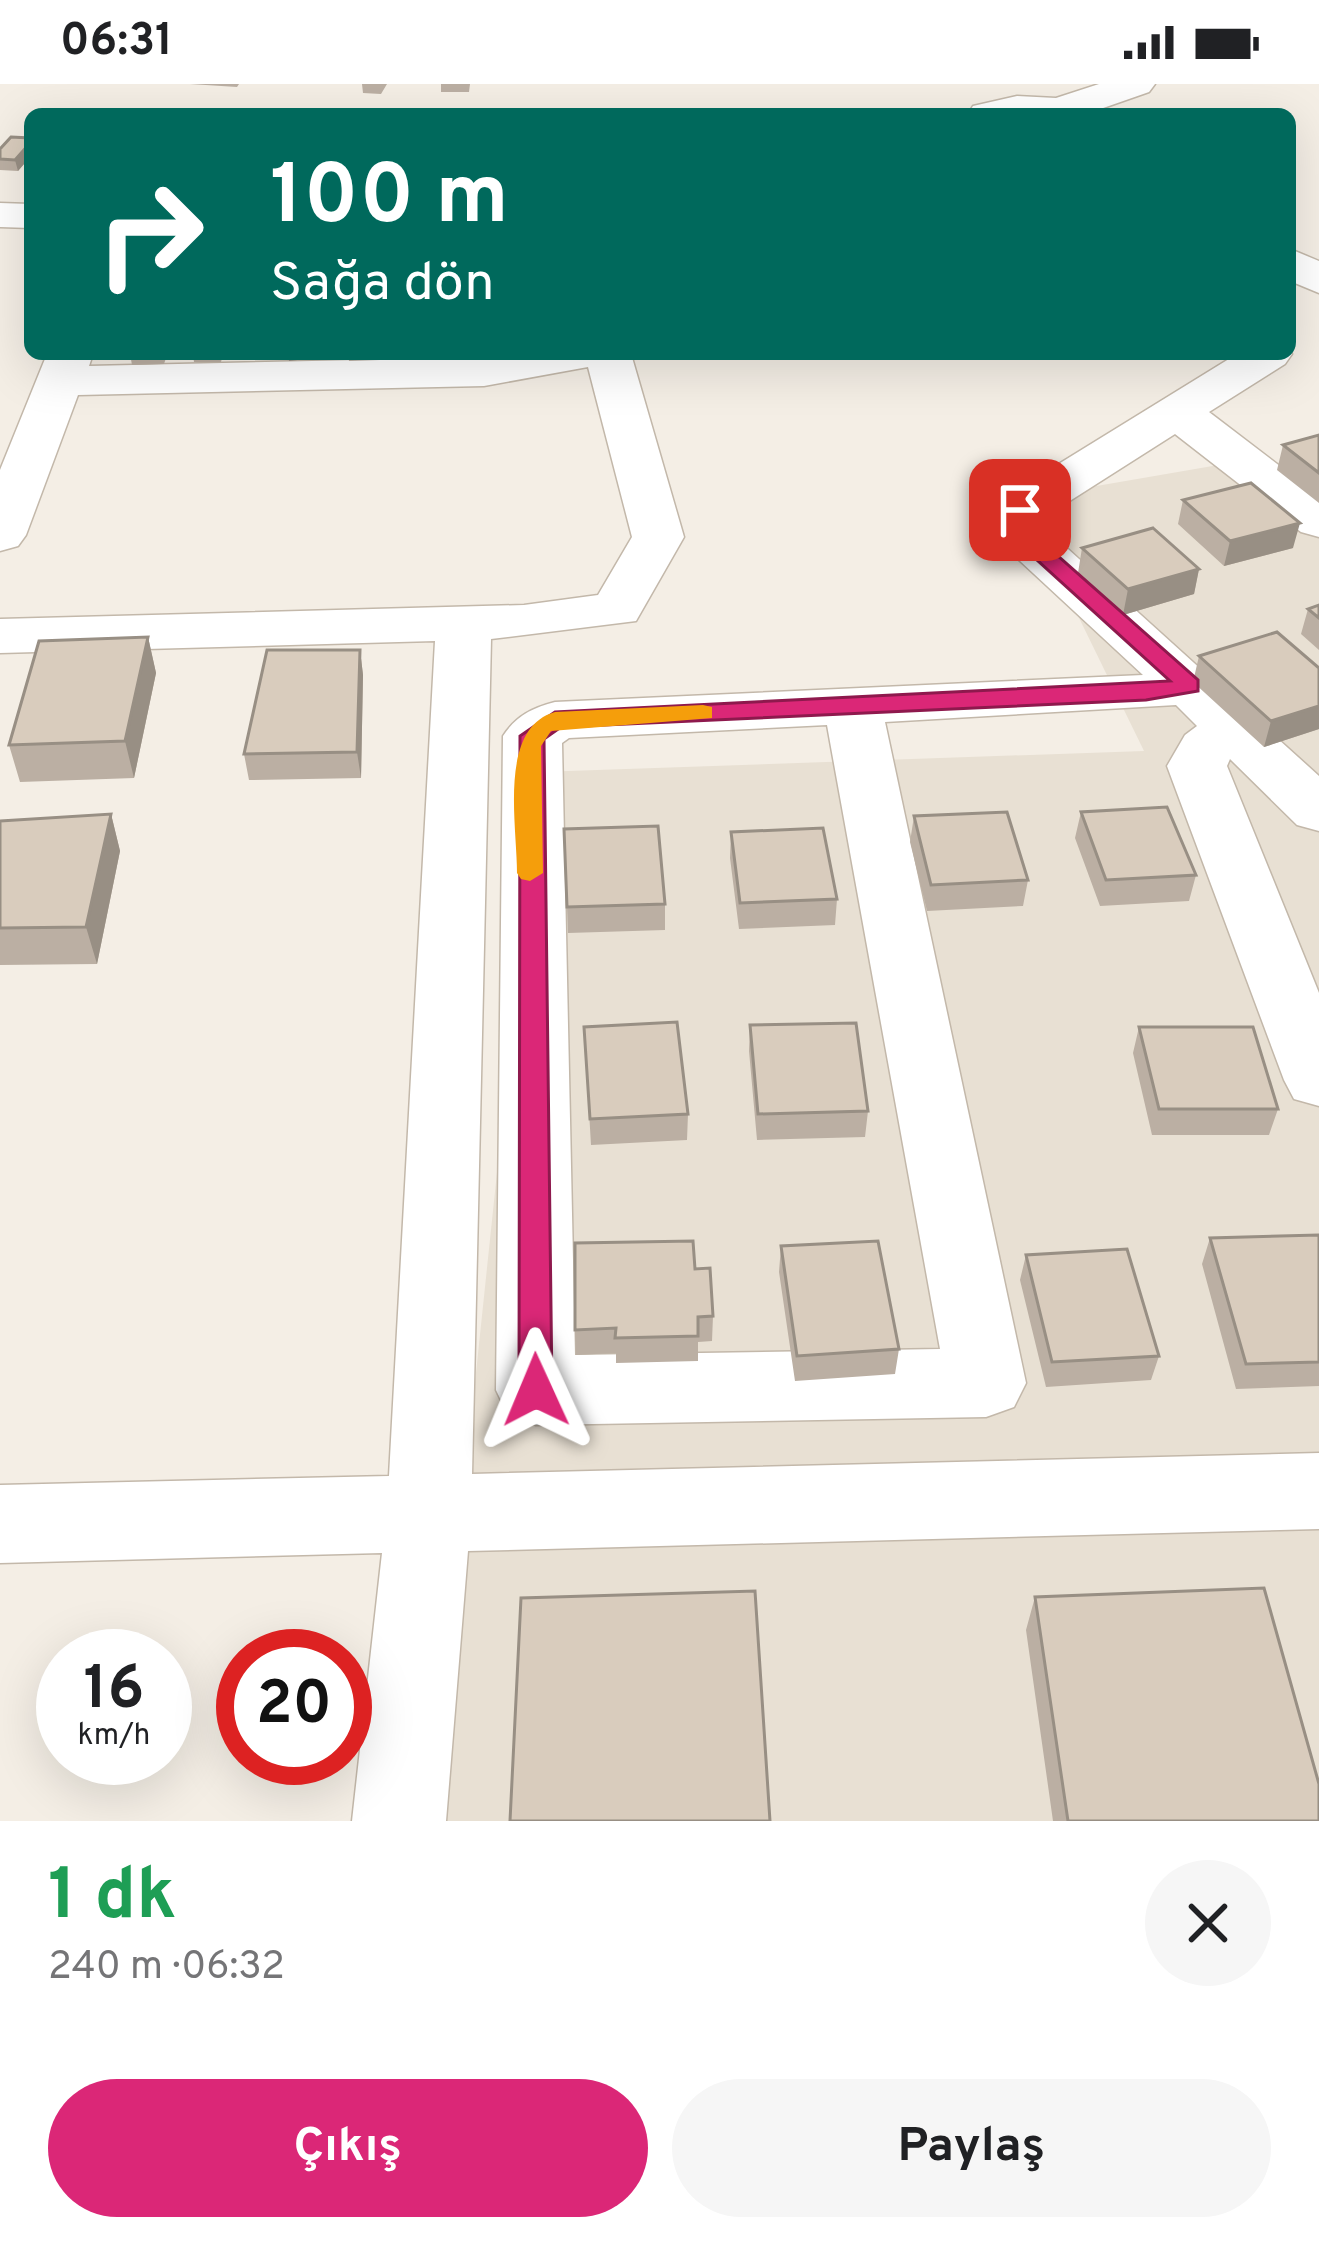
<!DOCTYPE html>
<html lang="tr">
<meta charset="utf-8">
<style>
body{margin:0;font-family:Overpass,sans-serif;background:#f6f6f6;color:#202124;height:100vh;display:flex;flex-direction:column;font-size:45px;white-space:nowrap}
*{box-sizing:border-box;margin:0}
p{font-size:39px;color:#757577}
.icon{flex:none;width:66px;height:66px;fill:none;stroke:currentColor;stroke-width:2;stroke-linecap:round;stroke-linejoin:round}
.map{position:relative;height:1737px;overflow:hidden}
.side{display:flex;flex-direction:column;background:#fff;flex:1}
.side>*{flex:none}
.top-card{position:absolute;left:24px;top:24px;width:1272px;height:252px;border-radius:18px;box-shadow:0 12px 48px #0002;background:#00695c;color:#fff;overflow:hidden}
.speed{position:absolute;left:36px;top:1545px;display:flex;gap:24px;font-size:60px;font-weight:700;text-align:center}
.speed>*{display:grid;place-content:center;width:156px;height:156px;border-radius:50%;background:#fff;box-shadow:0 12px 48px #0002;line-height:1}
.speed small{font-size:30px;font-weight:400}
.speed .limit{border:18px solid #d22;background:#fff;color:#111}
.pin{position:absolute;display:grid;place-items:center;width:102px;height:102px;color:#fff;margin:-51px;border-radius:24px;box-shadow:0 6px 18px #0006}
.me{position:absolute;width:132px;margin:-66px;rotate:359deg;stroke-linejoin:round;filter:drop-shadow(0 0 9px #0008)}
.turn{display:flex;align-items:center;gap:42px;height:252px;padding:0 48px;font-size:54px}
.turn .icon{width:156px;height:156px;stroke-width:2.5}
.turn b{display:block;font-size:84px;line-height:102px}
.round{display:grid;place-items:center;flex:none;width:126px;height:126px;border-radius:63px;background:#f6f6f6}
.summary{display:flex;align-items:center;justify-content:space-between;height:204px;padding:0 48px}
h1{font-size:72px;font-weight:700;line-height:90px;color:#1e9e55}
.primary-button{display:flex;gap:24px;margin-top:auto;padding:24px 48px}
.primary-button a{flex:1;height:138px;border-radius:72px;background:#db2777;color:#fff;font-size:48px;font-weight:700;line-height:138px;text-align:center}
.primary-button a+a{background:#f6f6f6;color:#202124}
.status{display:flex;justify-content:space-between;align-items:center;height:84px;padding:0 60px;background:#fff;direction:ltr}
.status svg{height:33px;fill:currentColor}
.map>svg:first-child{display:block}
.residential{fill:#e8e0d3}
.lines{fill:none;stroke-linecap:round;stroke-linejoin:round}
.minor-casing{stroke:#c3b8aa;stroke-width:3}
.minor{fill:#fff;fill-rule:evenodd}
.wall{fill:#bbafa3}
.shaded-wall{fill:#988f84}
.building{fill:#d9ccbd;stroke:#988f84;stroke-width:3}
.route{fill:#db2777;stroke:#8e194d;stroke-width:3}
.slow{fill:#f59e0b}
</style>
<div class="status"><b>06:31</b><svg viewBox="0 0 49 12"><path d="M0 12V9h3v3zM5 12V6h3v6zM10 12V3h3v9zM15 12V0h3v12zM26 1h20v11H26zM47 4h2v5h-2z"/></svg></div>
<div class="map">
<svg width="1319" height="1737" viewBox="0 0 1319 1737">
<rect width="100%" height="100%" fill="#f4eee5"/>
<!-- residential -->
<path class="residential" d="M1259,374L1319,423V1737H429L539,688L1144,667L1021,415Z"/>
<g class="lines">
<!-- minor casing -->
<g class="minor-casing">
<path id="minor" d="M1099,0H1155L1149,8L1086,30H968L973,22L1017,12L1056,14Z
M0,119L30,120V144L0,143Z
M1290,165L1319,177V209L1290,197Z
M1290,267L1292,270L1285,280L1209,328L1319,412V453L1301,448L1175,350L1043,434L1047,446L1319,692V747L1297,741L1230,675L1227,682L1319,909V1022L1294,1015L1284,996L1167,682L1185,651L1197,642L1176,621L885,638L1026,1299L1014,1323L986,1333L536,1341L508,1331L496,1306L503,652C516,632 532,624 555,618L1143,591L1005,463L991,434L1002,415L1237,270ZM827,641L940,1265L575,1271L562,659L569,654Z
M47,270H93L89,282L631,270L684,453L636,537L491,555L472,1390L1319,1369V1445L468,1467L446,1737H352L382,1469L0,1479V1401L389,1392L435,557L0,569V535L524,521L598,511L632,453L588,283L484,302L78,311L26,451L18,462L0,467V386Z"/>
</g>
<!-- minor -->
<use href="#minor" class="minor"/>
</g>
<!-- wall -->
<path class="wall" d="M190,0H239L237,3Z
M362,0H387L381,10L363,9Z
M441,0H470L469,8H441Z
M30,54V73L18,87L0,86V65Z
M130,270H223L221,278H194L193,271H167L164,280L132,281Z
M288,270H380V276L349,277L348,270L289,277Z
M1319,351V419L1277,386L1283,361Z
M1183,416L1293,464L1224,482L1178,440Z
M1082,464L1199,485L1194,510L1123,531L1078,489Z
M1319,521V566L1301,550L1308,525Z
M148,553L156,589L134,694L20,698L9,661Z
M360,566L363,591L361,694L249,696L244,670Z
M1199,572L1319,584V645L1264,663L1193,598Z
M1081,728L1196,791L1189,817L1100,822L1075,754Z
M111,730L120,767L97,880L0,881V737Z
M914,732L1028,796L1023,822L927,827L910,758Z
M564,745L665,820V846L568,849Z
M731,748L837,815L835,841L739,845L730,774Z
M750,941L868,1027L865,1053L757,1056L749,967Z
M584,943L688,1030L687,1056L591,1061Z
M1139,943L1278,1025L1269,1051H1152L1133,969Z
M1319,1151V1302L1236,1305L1202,1180L1210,1154Z
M781,1162L899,1265L895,1290L795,1297L779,1188Z
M1026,1171L1159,1272L1151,1296L1046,1303L1020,1196Z
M695,1185L713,1232L712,1257L698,1258V1277L616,1279V1269L576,1271L575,1246Z
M1035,1513L1319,1737H1053L1026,1546Z"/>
<!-- shaded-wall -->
<path class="shaded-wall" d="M30,59V73L18,87L15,76Z
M288,270H348L289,277Z
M1300,439L1293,464L1224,482L1230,457Z
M1199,485L1194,510L1123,531L1128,505Z
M148,553L156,589L134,694L125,657Z
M360,566L363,591L361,694L357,668Z
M1319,622V645L1264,663L1271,637Z
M111,730L120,767L97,880L86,843Z"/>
<!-- building -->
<path class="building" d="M11,53L30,54V59L15,76L0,75V65Z
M1319,351V389L1283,361Z
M1251,399L1300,439L1230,457L1183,416Z
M1153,444L1199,485L1128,505L1082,464Z
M1319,521V534L1308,525Z
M1277,548L1319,584V622L1271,637L1199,572Z
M148,553L125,657L9,661L39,557Z
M267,566H360L357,668L244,670Z
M1167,723L1196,791L1106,796L1081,728Z
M1007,728L1028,796L931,801L914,732Z
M111,730L86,843L0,844V737Z
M658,742L665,820L567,823L564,745Z
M823,744L837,815L740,819L731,748Z
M677,938L688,1030L590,1035L584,943Z
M856,939L868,1027L758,1030L750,941Z
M1139,943H1253L1278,1025H1159Z
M1319,1151V1278L1246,1280L1210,1154Z
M693,1157L695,1185L710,1184L713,1232L698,1233V1252L615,1254L616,1244L575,1246V1159Z
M878,1157L899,1265L797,1272L781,1162Z
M1127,1165L1159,1272L1052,1278L1026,1171Z
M1264,1504L1319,1700V1737H1068L1035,1513Z
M755,1507L770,1737H510L521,1514Z"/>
<!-- route -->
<path class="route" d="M1020,420L1031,426V448L1198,596V607L1146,616L561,643L544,655L552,1306L548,1316L536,1320L524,1316L519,1306L520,652L555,628L1170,597L1015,456L1007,443L1009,426Z"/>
<!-- slow -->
<path class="slow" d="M703,621L712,623V634L551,647L541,662L543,789L530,797L521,795L517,789C517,740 498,644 555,628Z"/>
</svg>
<div class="speed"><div>16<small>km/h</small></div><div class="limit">20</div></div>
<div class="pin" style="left:1020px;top:426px;background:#d93025"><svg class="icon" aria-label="arrive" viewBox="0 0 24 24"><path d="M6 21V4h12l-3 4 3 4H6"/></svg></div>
<svg class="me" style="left:536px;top:1306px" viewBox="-20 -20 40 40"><path d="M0-17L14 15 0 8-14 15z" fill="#db2777" stroke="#fff" stroke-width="4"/></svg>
<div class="top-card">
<div class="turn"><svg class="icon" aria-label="right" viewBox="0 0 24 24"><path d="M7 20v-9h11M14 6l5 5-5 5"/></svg><div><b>100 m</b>Sağa dön</div></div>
</div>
</div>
<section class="side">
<div class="summary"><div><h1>1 dk</h1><p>240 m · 06:32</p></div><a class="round"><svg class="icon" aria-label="close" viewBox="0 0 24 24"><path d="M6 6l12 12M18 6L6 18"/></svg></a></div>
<div class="primary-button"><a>Çıkış</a><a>Paylaş</a></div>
</section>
